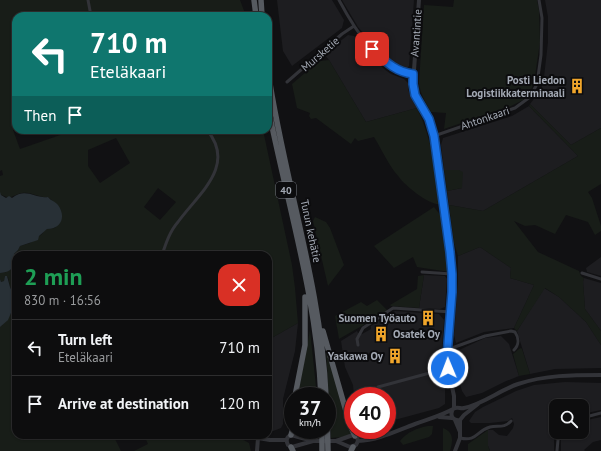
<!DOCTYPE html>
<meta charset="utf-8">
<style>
body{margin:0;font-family:"PT Sans",sans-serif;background:#161617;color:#f1f3f6;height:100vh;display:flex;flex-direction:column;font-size:15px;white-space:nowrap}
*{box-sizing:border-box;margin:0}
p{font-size:13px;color:#9a9c9e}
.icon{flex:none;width:22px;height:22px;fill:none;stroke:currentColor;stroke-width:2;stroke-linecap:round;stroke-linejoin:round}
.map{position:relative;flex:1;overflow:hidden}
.details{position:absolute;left:12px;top:251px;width:260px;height:188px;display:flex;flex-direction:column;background:#0d0d0e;border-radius:12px;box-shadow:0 1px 3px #0004,0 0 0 1px #2d2d2e}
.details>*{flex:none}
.banner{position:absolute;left:12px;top:12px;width:260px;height:122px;border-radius:12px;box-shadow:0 1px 3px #0004,0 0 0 1px #2d2d2e;background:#0f766e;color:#fff;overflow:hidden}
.buttons{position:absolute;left:549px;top:399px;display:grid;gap:8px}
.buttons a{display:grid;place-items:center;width:40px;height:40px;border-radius:8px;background:#0d0d0e;box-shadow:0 1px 3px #0004,0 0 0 1px #2d2d2e;font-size:20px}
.speed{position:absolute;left:284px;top:387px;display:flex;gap:8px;font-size:20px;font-weight:700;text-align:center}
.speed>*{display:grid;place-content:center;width:52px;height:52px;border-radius:50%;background:#0d0d0e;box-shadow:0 1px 3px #0004,0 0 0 1px #2d2d2e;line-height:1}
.speed small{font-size:10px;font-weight:400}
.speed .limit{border:6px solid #d22;background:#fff;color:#111}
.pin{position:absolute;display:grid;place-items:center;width:34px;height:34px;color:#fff;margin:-17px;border-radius:8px;box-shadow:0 2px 6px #0006}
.me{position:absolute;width:44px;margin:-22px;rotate:359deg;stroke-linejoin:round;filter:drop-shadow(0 0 3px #0008)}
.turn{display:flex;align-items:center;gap:14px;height:84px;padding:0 12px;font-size:18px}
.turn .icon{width:52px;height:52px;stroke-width:2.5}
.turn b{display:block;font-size:28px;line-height:34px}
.then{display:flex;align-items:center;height:38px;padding:0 12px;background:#0003;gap:8px;font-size:15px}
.round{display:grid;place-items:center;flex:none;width:42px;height:42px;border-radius:12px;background:#161617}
.headline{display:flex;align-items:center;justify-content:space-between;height:68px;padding:0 12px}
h1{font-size:24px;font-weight:700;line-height:30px;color:#1e9e55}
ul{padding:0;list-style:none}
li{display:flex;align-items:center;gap:12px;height:56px;padding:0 12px;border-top:1px solid #2d2d2e}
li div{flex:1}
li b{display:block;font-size:15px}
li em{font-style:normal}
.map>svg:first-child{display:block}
.built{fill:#1d1d20}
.green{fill:#181d18;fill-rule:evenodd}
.water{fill:#283036}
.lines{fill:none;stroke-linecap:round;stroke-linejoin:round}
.minor{stroke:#323338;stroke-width:3}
.tertiary{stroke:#323338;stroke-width:4}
.trunk{stroke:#565a60;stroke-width:5.5}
.route-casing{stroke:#114b97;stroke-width:10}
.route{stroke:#1a73e8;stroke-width:7}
.labels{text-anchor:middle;stroke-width:4;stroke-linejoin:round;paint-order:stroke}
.shield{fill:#0c0c0e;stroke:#767a82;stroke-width:1}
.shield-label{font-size:10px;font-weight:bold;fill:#a3a9b4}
.street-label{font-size:11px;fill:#a3a9b4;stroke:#0c0c0e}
.poi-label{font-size:11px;font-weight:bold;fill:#a3a9b4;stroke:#0c0c0e;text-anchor:end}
</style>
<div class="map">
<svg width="601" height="451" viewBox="0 0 601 451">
<rect width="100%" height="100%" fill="#111113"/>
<!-- built -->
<path class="built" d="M277,0H332L344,20L342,28L292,66L283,51Z
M342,0H414L409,66L406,69L395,66L376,48L358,27Z
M545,0H601V128L571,145L530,104L541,90L544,77L548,42V17Z
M348,35L354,36L368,53L384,69L391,74L404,79L408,83V89L411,98L417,108L366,122L329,60L324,54Z
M529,106L578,156L483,211L449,205L447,191L462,188L459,170H444L441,145L443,138L512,116Z
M480,247L511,268L510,278L534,285L514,328L484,332L456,343L454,335L458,281V256Z
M601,257V276L587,272L586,268Z
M424,275L445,276L447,279L445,307L440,309L419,308Z
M584,278L601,283V331L585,309L583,282Z
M544,288L559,297L586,322L601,345V368L555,369L530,374L517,331Z
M395,311L439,314L444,320L441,363L445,386V404L439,408L387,422V396H354L353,385L345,367L341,341L357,331L358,333L362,334L371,329V326Z
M298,323L295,351L283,399V424L281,428L268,433V340Z
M501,336L509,344L519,376L504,382L482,393L466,397L462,391L456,369L457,351L485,338Z
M565,382L601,383V410L582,414V406H556V432H559L554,436V451H490L488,446V430H493L499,435L507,436L513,428L514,424L512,418L508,421L490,423H471L469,421L475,412L483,407L516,391L534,385Z
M601,417V440L593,442L584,450L585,451H561V439L569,432H582V421Z"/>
<!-- green -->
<path class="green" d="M0,0H240L246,16H16V128L13,130L20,149L66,133L65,130H263L292,265L295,288L298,323L268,340V255H16V300L10,287L8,277L5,276L4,281L1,282L0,279V273C12,272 13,268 16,257L14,254L18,250L20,246L30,243L42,234L44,231L47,229L55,228L59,207L48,197C39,198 31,191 22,193C11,195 12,201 0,194V176L3,175L2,170L0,171ZM116,138L130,163L100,183L88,166V150ZM158,188L176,202L160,220L144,207Z
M454,0H537L539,10L540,42L534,83L529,94L523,100L509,107L444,129L446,113L431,112C426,103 420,94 419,83L424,5L453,7Z
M329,60L366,122L417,108C432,138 435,170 440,204C430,206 405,186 399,177C389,166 382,150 374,137L358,141L355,138L351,144L316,118L311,119L309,116L310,113L297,108L292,84L319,61Z
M530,104L571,145L601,128V184L588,192L592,198L601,226V231L595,235L588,222L566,215L555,234L535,225L525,226L514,221L538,252L579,271L581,276L584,278L583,282L585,309L601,331V345L586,322L559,297L545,288L517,331L514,328L534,285L510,278L511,268L480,247L458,256L454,243L449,205L483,211L578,156L529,106Z
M444,170H459L463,172L462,188L447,191Z
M434,207L442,217L447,251L449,272L417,267L413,257L394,268L374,246Z
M315,217L326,222L330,228L344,265L328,286L313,221Z
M424,275L419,308L391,306L390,305L417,289L418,276Z
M377,300L388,311L339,339L335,316L361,302L367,306Z
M16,305V435H113L121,451H0V327C7,321 11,313 16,305Z
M310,330L317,396H298L299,389Z
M521,348L522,349L530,374L519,376L513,354L519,349Z
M326,349L352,434L342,437L331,438Z
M428,426H433L432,434L429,437L403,445L400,441C407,432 417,428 428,426Z
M443,428C454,432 453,441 450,451H443Z
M488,430V446L490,451H468V444Z
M144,435H234L249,443L251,451H134L148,444Z"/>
<!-- water -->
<path class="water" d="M0,192L1,195L6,198L9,196L12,198C26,187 35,199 48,197C51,201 55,201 58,205C66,216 62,229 47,229L39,236L38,240L20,246L18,250L14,254L16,257C13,268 12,272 0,273Z
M5,276H7L10,287L16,300V305L11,313L8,320L0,327V279L1,282L4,281Z"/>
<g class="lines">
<!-- minor -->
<path class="minor" d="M88,0L91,16
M339,0C354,28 379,70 413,74
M287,82L342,34L354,26
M434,136L515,108L530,97L537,84L541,55L542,18L539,0
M162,255C166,243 170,231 178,222C198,194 237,166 207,130
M422,272L452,274
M582,273L601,279
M358,345L357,339L363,328L393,308L451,312
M448,348H452L485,336L511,331L515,332C519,338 519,345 514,350
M378,387L448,368
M582,418L601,413
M244,435L258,438
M460,438C477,442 476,431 490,427C498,425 504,429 511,421
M557,451L558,440L563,432"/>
<!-- tertiary -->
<path class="tertiary" d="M419,0L413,84L415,95L429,119L434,136L450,252L452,292L447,363L454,396V408
M452,411C450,417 454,421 460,420L464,415L478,404
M439,417L452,418
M455,420L460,432
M313,441L291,435C286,437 286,441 288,445L292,447L313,441H336L353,435L357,437L358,441L356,445L350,447L336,441
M358,441C379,440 396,431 415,424C429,419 443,415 455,408C459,407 461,409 464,408C483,404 500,390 518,384C545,375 573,375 601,375
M257,451L258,438L270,440H286
M455,451L460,438V420"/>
<!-- trunk -->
<path class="trunk" d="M254,0L256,16
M261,0L262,16
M268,71C284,180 321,285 326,396
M268,107C287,203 317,298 321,396
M323,331L350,425L355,436
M295,396L305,345V297
M327,407L328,451
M322,430V451
M291,435L293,428
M291,447L293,451
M351,451L353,447"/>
</g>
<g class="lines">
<!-- route casing -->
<g class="route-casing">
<path id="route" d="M372,49C385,61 395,72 413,74V84L415,95L429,119L434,136L450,252L452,274V292L447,356L448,368"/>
</g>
<!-- route -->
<use href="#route" class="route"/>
</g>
<!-- icons -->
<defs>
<g id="building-bare" transform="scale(1.2)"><path d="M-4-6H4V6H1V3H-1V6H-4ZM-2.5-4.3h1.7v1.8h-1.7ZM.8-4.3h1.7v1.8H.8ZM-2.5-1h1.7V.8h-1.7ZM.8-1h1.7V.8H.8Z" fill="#f1a62b" stroke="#0c0c0e" stroke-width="2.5" paint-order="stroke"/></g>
</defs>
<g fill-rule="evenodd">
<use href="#building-bare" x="577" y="86"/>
<use href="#building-bare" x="428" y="318"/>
<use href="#building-bare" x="381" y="334"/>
<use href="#building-bare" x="395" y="356"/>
</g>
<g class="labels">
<!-- shield labels -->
<rect class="shield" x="276" y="182" width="20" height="16" rx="3"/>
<g class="shield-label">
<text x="286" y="194">40</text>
</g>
<!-- street labels -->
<g class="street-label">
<text transform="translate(416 33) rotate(-86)" y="4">Avantintie</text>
<text transform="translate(320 54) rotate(-41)" y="4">Mursketie</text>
<text transform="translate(485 118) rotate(-19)" y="4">Ahtonkaari</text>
<text transform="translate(311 231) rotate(78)" y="4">Turun kehätie</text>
</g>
<!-- poi labels -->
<g class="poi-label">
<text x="565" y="84">Posti Liedon<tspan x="565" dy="13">Logistiikkaterminaali</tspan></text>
<text x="416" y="322">Suomen Työauto</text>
<text x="393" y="338" text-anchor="start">Osatek Oy</text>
<text x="383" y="360">Yaskawa Oy</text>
</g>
</g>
</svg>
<div class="buttons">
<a><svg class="icon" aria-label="search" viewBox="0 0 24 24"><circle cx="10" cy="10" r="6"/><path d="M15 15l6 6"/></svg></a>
</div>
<div class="speed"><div>37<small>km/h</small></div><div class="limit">40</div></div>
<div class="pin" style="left:372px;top:49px;background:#d93025"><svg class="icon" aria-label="arrive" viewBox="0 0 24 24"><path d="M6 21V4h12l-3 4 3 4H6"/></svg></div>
<svg class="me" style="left:448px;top:368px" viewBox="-20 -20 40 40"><circle r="17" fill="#1a73e8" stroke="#fff" stroke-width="3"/><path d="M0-11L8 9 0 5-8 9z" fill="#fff"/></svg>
<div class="banner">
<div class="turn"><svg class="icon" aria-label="left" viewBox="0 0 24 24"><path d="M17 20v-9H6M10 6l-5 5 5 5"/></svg><div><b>710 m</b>Eteläkaari</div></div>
<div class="then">Then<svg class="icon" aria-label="arrive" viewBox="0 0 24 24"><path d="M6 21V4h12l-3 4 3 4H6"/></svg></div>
</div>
<section class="details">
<div class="headline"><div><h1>2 min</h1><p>830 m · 16:56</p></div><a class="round" style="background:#d93025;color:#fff"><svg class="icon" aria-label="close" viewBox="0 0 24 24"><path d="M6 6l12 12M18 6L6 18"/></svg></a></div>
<ul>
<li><svg class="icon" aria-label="left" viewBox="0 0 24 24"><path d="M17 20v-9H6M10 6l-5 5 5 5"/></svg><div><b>Turn left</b><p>Eteläkaari</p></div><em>710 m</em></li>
<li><svg class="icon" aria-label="arrive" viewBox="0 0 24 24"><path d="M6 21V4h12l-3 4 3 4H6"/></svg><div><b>Arrive at destination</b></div><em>120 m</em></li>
</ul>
</section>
</div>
